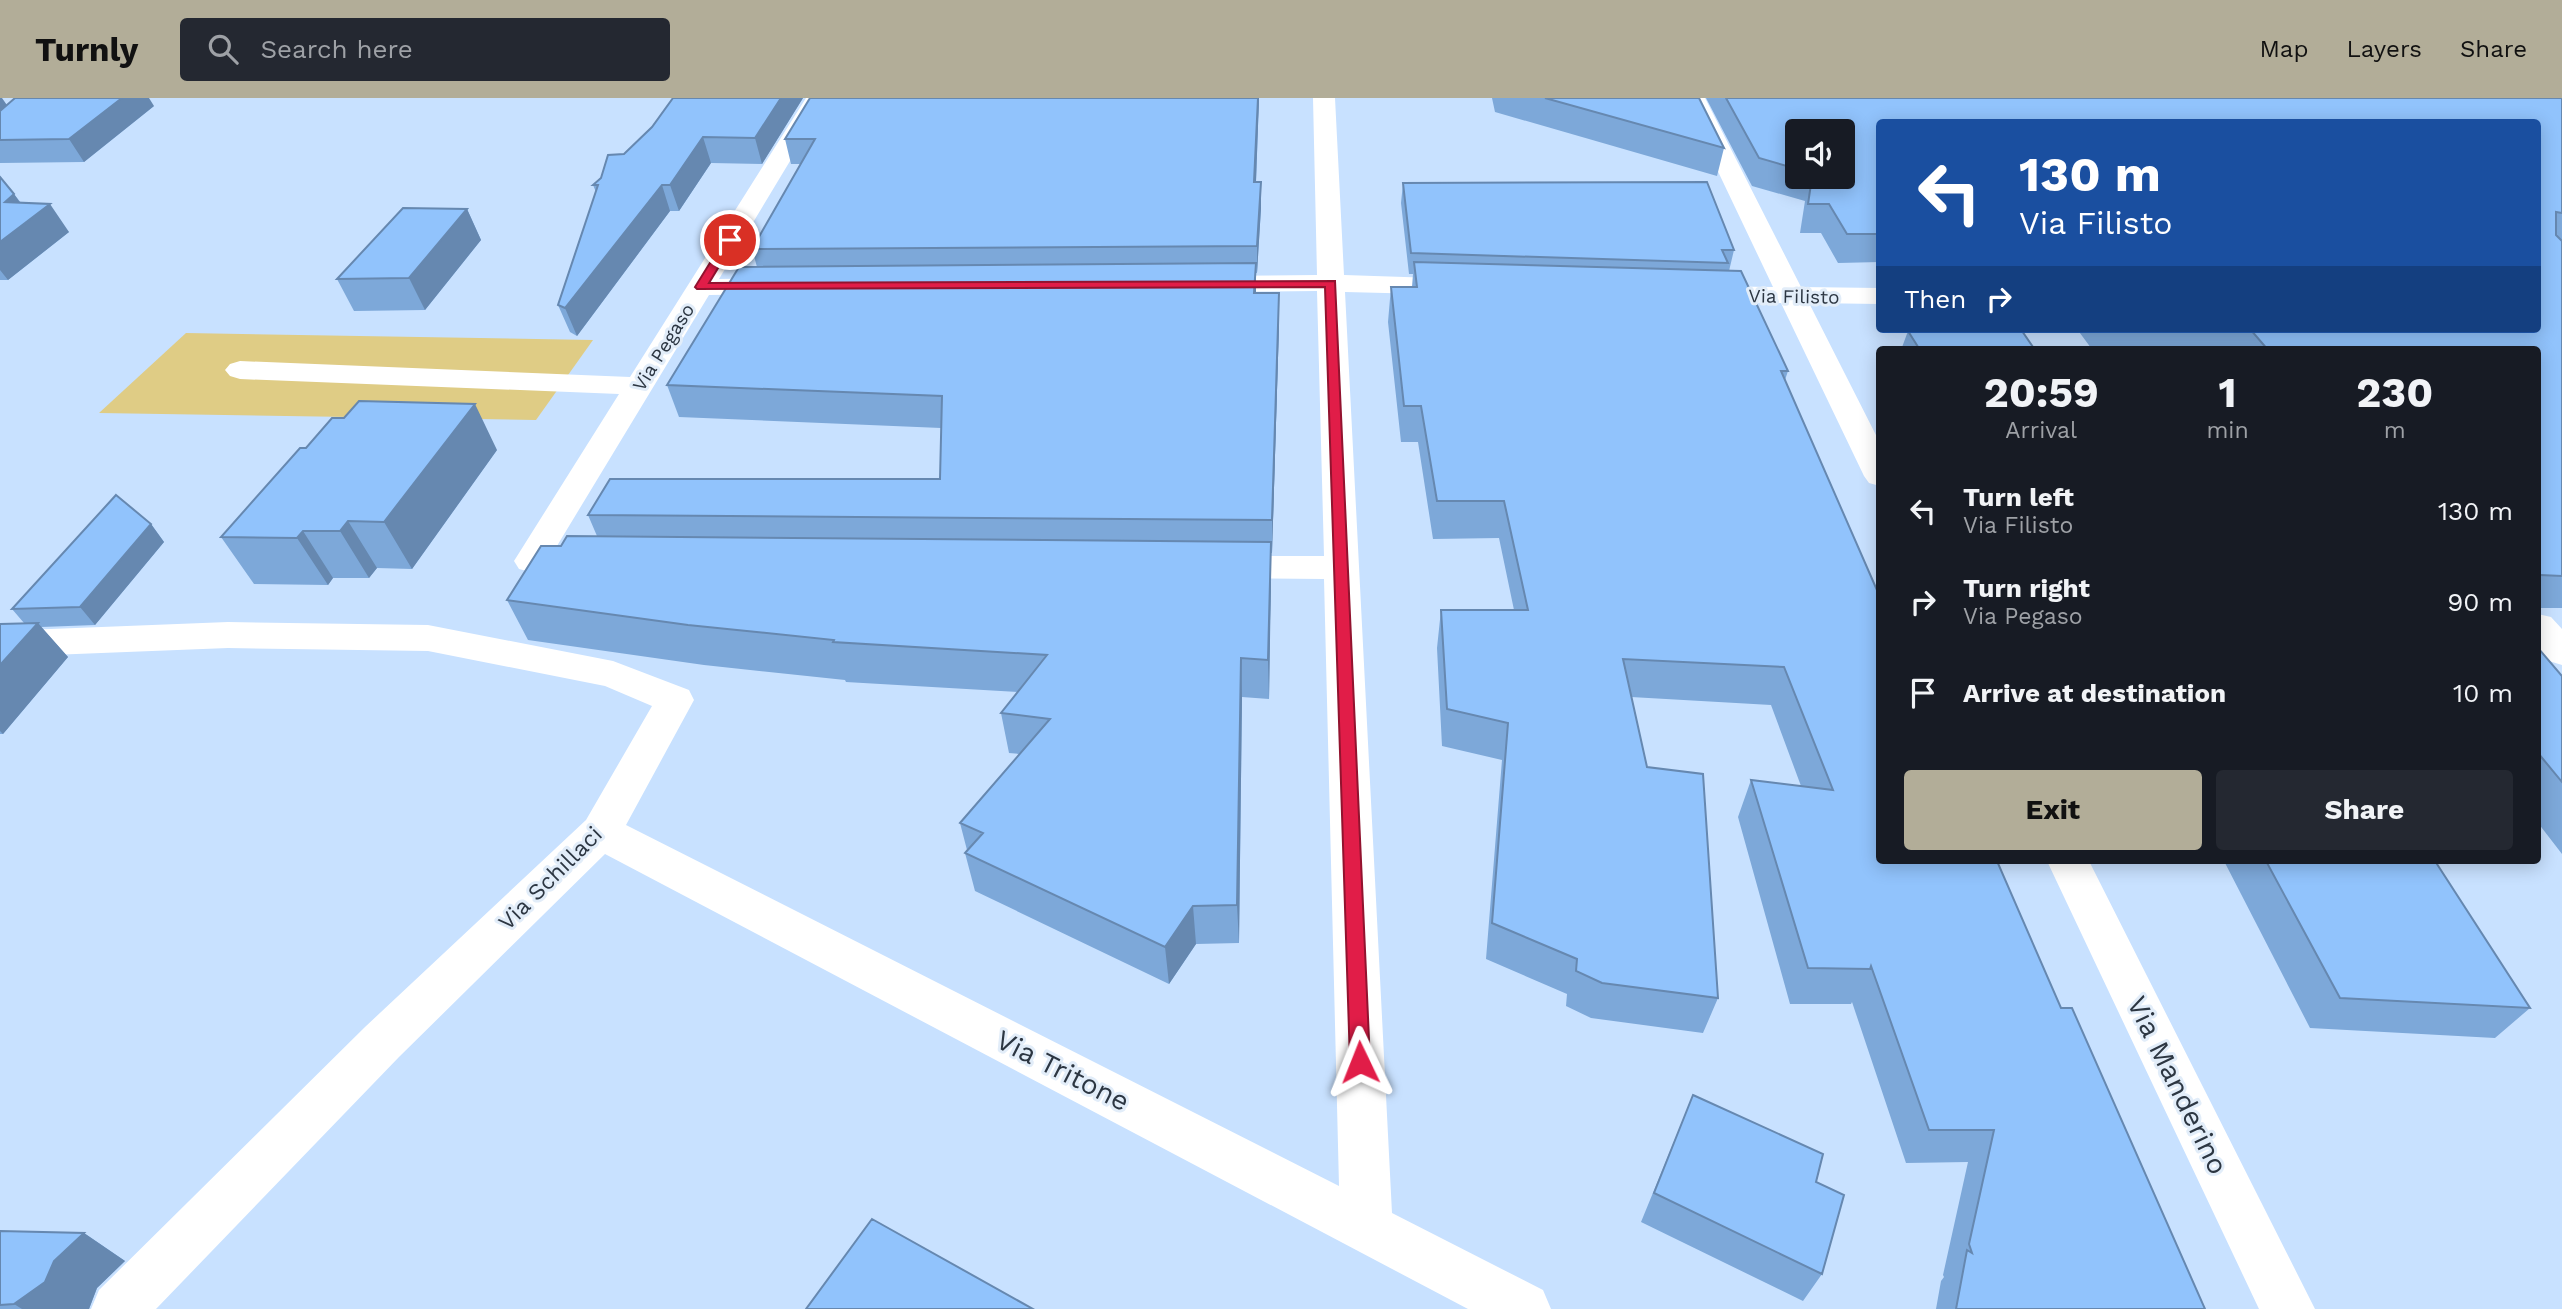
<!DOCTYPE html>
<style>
body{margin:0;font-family:"Work Sans",sans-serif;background:#242831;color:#f1f3f6;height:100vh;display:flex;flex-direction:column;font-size:26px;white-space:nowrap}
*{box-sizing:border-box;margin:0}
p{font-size:23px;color:#9ea1a6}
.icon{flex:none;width:38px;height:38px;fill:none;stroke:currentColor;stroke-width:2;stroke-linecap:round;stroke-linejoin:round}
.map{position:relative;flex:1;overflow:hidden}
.drawer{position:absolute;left:1876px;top:248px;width:665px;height:518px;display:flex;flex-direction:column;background:#171b24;border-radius:7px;box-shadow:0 4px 18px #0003}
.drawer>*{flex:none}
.top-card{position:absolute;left:1876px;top:21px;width:665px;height:214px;border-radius:7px;box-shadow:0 4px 18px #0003;background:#1a4fa0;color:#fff;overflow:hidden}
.controls{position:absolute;left:1785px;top:21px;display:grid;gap:14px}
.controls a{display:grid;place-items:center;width:70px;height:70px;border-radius:7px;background:#171b24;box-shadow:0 4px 18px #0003;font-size:35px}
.pin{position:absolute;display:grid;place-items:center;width:60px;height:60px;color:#fff;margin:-30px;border:4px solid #fff;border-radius:50%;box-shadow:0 2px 7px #0007}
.me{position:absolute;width:77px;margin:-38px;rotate:358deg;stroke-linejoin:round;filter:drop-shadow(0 0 5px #0008)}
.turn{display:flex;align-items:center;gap:24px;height:147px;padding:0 28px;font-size:32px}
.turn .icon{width:91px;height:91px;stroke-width:2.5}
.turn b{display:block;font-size:49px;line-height:60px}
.then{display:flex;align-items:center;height:66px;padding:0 28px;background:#0003;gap:14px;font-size:26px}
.eta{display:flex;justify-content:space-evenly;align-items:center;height:119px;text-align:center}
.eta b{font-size:42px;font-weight:700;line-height:49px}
.cta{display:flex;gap:14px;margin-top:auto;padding:14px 28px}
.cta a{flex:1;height:80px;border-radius:7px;background:#b2ad98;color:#111;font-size:28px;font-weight:700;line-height:80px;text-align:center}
.cta a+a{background:#242831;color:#f1f3f6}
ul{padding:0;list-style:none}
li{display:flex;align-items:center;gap:21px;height:91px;padding:0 28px}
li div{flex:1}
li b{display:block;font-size:26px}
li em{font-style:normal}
header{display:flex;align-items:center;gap:42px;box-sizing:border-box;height:98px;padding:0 35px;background:#b2ad98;color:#111}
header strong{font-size:33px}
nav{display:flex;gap:38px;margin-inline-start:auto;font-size:24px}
.search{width:490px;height:63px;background:#242831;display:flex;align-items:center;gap:18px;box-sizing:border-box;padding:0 24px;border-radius:7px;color:#9ea1a6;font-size:26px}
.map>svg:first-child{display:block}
.green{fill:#dfcc85}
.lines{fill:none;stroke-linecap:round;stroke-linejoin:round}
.minor{fill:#fff;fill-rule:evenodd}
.wall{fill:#7da8d9;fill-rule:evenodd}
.shaded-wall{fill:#6688b0}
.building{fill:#91c3fc;stroke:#6688b0;stroke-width:2}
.route{fill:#e11d48;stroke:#92132f;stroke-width:2}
.labels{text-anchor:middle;stroke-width:6;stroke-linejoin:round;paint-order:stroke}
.far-street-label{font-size:19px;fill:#2c3642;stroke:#e2edf9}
.street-label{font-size:23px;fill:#2c3642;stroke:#e2edf9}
.near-street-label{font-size:28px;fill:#2c3642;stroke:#e2edf9}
</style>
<header>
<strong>Turnly</strong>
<div class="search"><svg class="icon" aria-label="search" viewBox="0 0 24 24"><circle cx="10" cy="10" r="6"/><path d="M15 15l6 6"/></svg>Search here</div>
<nav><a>Map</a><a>Layers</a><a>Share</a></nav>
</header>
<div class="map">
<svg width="2562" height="1211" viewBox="0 0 2562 1211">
<rect width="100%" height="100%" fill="#c8e1ff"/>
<!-- green -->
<path class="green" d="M186,235L593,242L536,322L99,315Z"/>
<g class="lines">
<!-- minor -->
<path class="minor" d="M806,0H828L719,181L779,180L789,182L793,188L789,194L779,196L709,197L543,471L531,474L519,471L514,463L619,296L240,281L230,278L225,272L230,266L240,263L630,279Z
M1313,0H1335L1344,177L1465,181L1475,183L1479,189L1475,195L1465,197L1345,194L1392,1115L1543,1192L1551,1211H1468L605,756L399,959L156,1211H91L99,1192L365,929L586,722L652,608L605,588L428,553L228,550L0,559V533L228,524L428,527L613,563L689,592L694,602L626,727L1339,1088L1324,481L1220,480L1208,477L1203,469L1208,461L1220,458H1324L1317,193L1203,194L1193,192L1189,186L1193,180L1203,178L1317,177Z
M1683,0H1705L1801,189L1880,190V206L1809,205L1880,345V388L1869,385L1864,378L1781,205L1700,204L1690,202L1686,196L1690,190L1700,188L1773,189Z
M2538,516L2551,519L2562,531V567L2549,563L2538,550Z
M2047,763H2089L2315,1211H2259Z"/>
</g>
<!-- wall -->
<path class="wall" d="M673,0H803L762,66L711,65L679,113H670L577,238L570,234L558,207L596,94L593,87L652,29Z
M810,0H1259L1256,84L1261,110L1257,175H1256V195H1279V227L1272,455H1271L1269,601L1242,599L1239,845L1196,846L1169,886L975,793L965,755L967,752L960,725L1020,656L1009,655L1001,615L1018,594L846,584L845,582L704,567L528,542L507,502L561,448L597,438L588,417L940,381L941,330L679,319L667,287L757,169L752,151L801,66H791L785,41Z
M1492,0H1699L1724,50L1717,78L1495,14Z
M1706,0H2562V510H2538V252H2225L2224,250H2091L2077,231H2538L1880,24V164L1838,165L1821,135H1800L1805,103L1752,88ZM1797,33L1843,79H1797Z
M7,7L154,8L84,64L0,65V42Z
M0,79L14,96L21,105L69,134L8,182H0Z
M1403,85L1734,152L1729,173L1788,273L1785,282L2061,910L2205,1211H1936L1941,1183L1944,1179L1943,1177L1968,1064L1906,1065L1852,904L1851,906H1790L1738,719L1751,682L1801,688L1771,607L1631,599L1647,669L1718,900L1703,935L1591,920L1566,908L1567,896L1486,861L1502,662L1442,648L1437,550L1441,512H1514L1499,440L1433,441L1418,344H1401L1388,224L1391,189H1412L1413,176H1409L1401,105Z
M467,111L481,142L425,212L354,213L337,181Z
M1908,233L2035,252H1901Z
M497,352L412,471L377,470L369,480H333L328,487L254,486L221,439Z
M151,426L164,444L95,527L41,529L68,559L3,636H0V526L24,525L12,511Z
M2538,550L2562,578V756L2538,725Z
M2224,763H2435L2530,910L2495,940L2310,930Z
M1693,997L1822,1176L1803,1203L1641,1124Z
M0,1133L84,1135L125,1163L97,1190L89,1211H0Z"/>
<!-- shaded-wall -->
<path class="shaded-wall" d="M0,0H2L9,10L0,19Z
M122,0H149L154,8L84,64L69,41Z
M781,0H803L762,66L755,40Z
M1258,0H1259L1255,110L1254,84Z
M703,39L711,65L679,113L670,87Z
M1261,84V110L1257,175V148Z
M662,87L670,113L577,238L565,210Z
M14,96L31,120L50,106L69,134L8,182L0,172V144L5,104Z
M467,111L481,142L425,212L409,180Z
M1256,165V196L1254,195Z
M1279,195V227L1272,455V422Z
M475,306L497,352L412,471L384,424Z
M348,423L377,470L369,480L340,433Z
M151,426L164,444L95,527L80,509Z
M303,433L333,480L328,487L297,440Z
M1271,444V483L1269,601L1268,562Z
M38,525L68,559L3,636L0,633V567Z
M1241,560L1242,599L1239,845L1237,807Z
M1193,808L1196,846L1169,886L1165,849Z
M84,1135L125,1163L97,1190L89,1211H22L14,1206L54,1163Z"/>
<!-- building -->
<path class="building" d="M15,0H122L69,41L0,42V13Z
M673,0H781L755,40L703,39L670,87H662L565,210L558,207L598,87H593L601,80L608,57L624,56L652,29Z
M810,0H1258L1254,84H1261L1257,148L752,151L815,41H785Z
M1545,0H1699L1724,50Z
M1726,0H2562V115L2556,114V137L2562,143V478L2538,477V252H2268L2250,231H2538V24H1880V136H1847L1829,106H1808L1812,79H1843V33H1797V71L1759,60Z
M0,79L14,96L5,104L50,106L0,144Z
M1707,84L1734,152H1722L1728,165L1411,155L1403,85Z
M403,110L467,111L409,180L337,181Z
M1414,164L1741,173L1788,273H1781L1880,499V763H1997L2061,910H2072L2205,1211H1956L1967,1152L1972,1155L1969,1146L1994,1032H1929L1871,868L1870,871L1808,870L1751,682L1833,692L1784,569L1623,561L1647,669L1703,676L1718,900L1602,885L1576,873L1577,861L1492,825L1508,625L1447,611L1441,512H1528L1504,403H1437L1421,308H1404L1391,189H1417Z
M1256,165L1254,195H1279L1272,422L588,417L610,381H940L942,298L667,287L739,169Z
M1908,233H2022L2035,252H1920Z
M359,303L475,306L384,424L348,423L340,433H303L297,440L221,439L300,350H306L332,320H344Z
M116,397L151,426L80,509L12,511Z
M567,438L1271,444L1268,562L1241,560L1237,807L1193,808L1165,849L965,755L983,735L960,725L1050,621L1001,615L1047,557L833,544L834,542L688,527L507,502L541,448H561Z
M38,525L0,567V526Z
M2538,550L2562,578V684L2538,655Z
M2266,763H2435L2530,910L2340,900Z
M1693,997L1823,1056L1816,1084L1844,1097L1822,1176L1654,1095Z
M872,1121L1033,1211H806Z
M0,1133L84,1135L54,1163L45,1184L14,1206L0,1207Z"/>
<!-- route -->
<path class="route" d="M726,139L735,142L709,185L1335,183L1370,964L1367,970L1360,973L1353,970L1350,964L1325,189L697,191L695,189Z"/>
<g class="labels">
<!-- far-street labels -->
<g class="far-street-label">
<text transform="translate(1794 198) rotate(1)" y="7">Via Filisto</text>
<text transform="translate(663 249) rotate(-58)" y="7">Via Pegaso</text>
</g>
<!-- street labels -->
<g class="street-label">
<text transform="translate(550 780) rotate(-45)" y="8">Via Schillaci</text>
</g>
<!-- near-street labels -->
<g class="near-street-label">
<text transform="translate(1063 972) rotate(27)" y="10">Via Tritone</text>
<text transform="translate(2178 987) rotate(64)" y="10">Via Manderino</text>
</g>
</g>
</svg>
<div class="controls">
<a><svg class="icon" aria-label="sound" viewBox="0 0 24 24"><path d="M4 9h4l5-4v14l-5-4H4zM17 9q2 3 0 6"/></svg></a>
</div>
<div class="pin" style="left:730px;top:142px;background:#d93025"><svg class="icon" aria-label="arrive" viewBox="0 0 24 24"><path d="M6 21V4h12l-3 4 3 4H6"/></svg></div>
<svg class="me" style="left:1360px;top:964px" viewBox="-20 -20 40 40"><path d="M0-17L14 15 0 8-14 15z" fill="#e11d48" stroke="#fff" stroke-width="4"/></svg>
<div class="top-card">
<div class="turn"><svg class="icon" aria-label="left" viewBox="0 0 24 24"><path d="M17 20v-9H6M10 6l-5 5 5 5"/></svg><div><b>130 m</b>Via Filisto</div></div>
<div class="then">Then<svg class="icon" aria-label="right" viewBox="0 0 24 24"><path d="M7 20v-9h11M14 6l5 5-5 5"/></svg></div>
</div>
<section class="drawer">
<div class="eta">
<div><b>20:59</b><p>Arrival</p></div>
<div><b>1</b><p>min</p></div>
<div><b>230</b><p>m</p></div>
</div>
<ul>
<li><svg class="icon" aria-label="left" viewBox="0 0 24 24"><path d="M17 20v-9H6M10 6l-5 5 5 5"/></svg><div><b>Turn left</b><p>Via Filisto</p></div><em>130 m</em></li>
<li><svg class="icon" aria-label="right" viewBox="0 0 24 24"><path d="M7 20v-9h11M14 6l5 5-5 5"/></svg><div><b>Turn right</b><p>Via Pegaso</p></div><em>90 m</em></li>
<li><svg class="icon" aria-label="arrive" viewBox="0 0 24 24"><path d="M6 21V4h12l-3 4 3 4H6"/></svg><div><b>Arrive at destination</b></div><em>10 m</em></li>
</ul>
<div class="cta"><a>Exit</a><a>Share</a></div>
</section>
</div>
